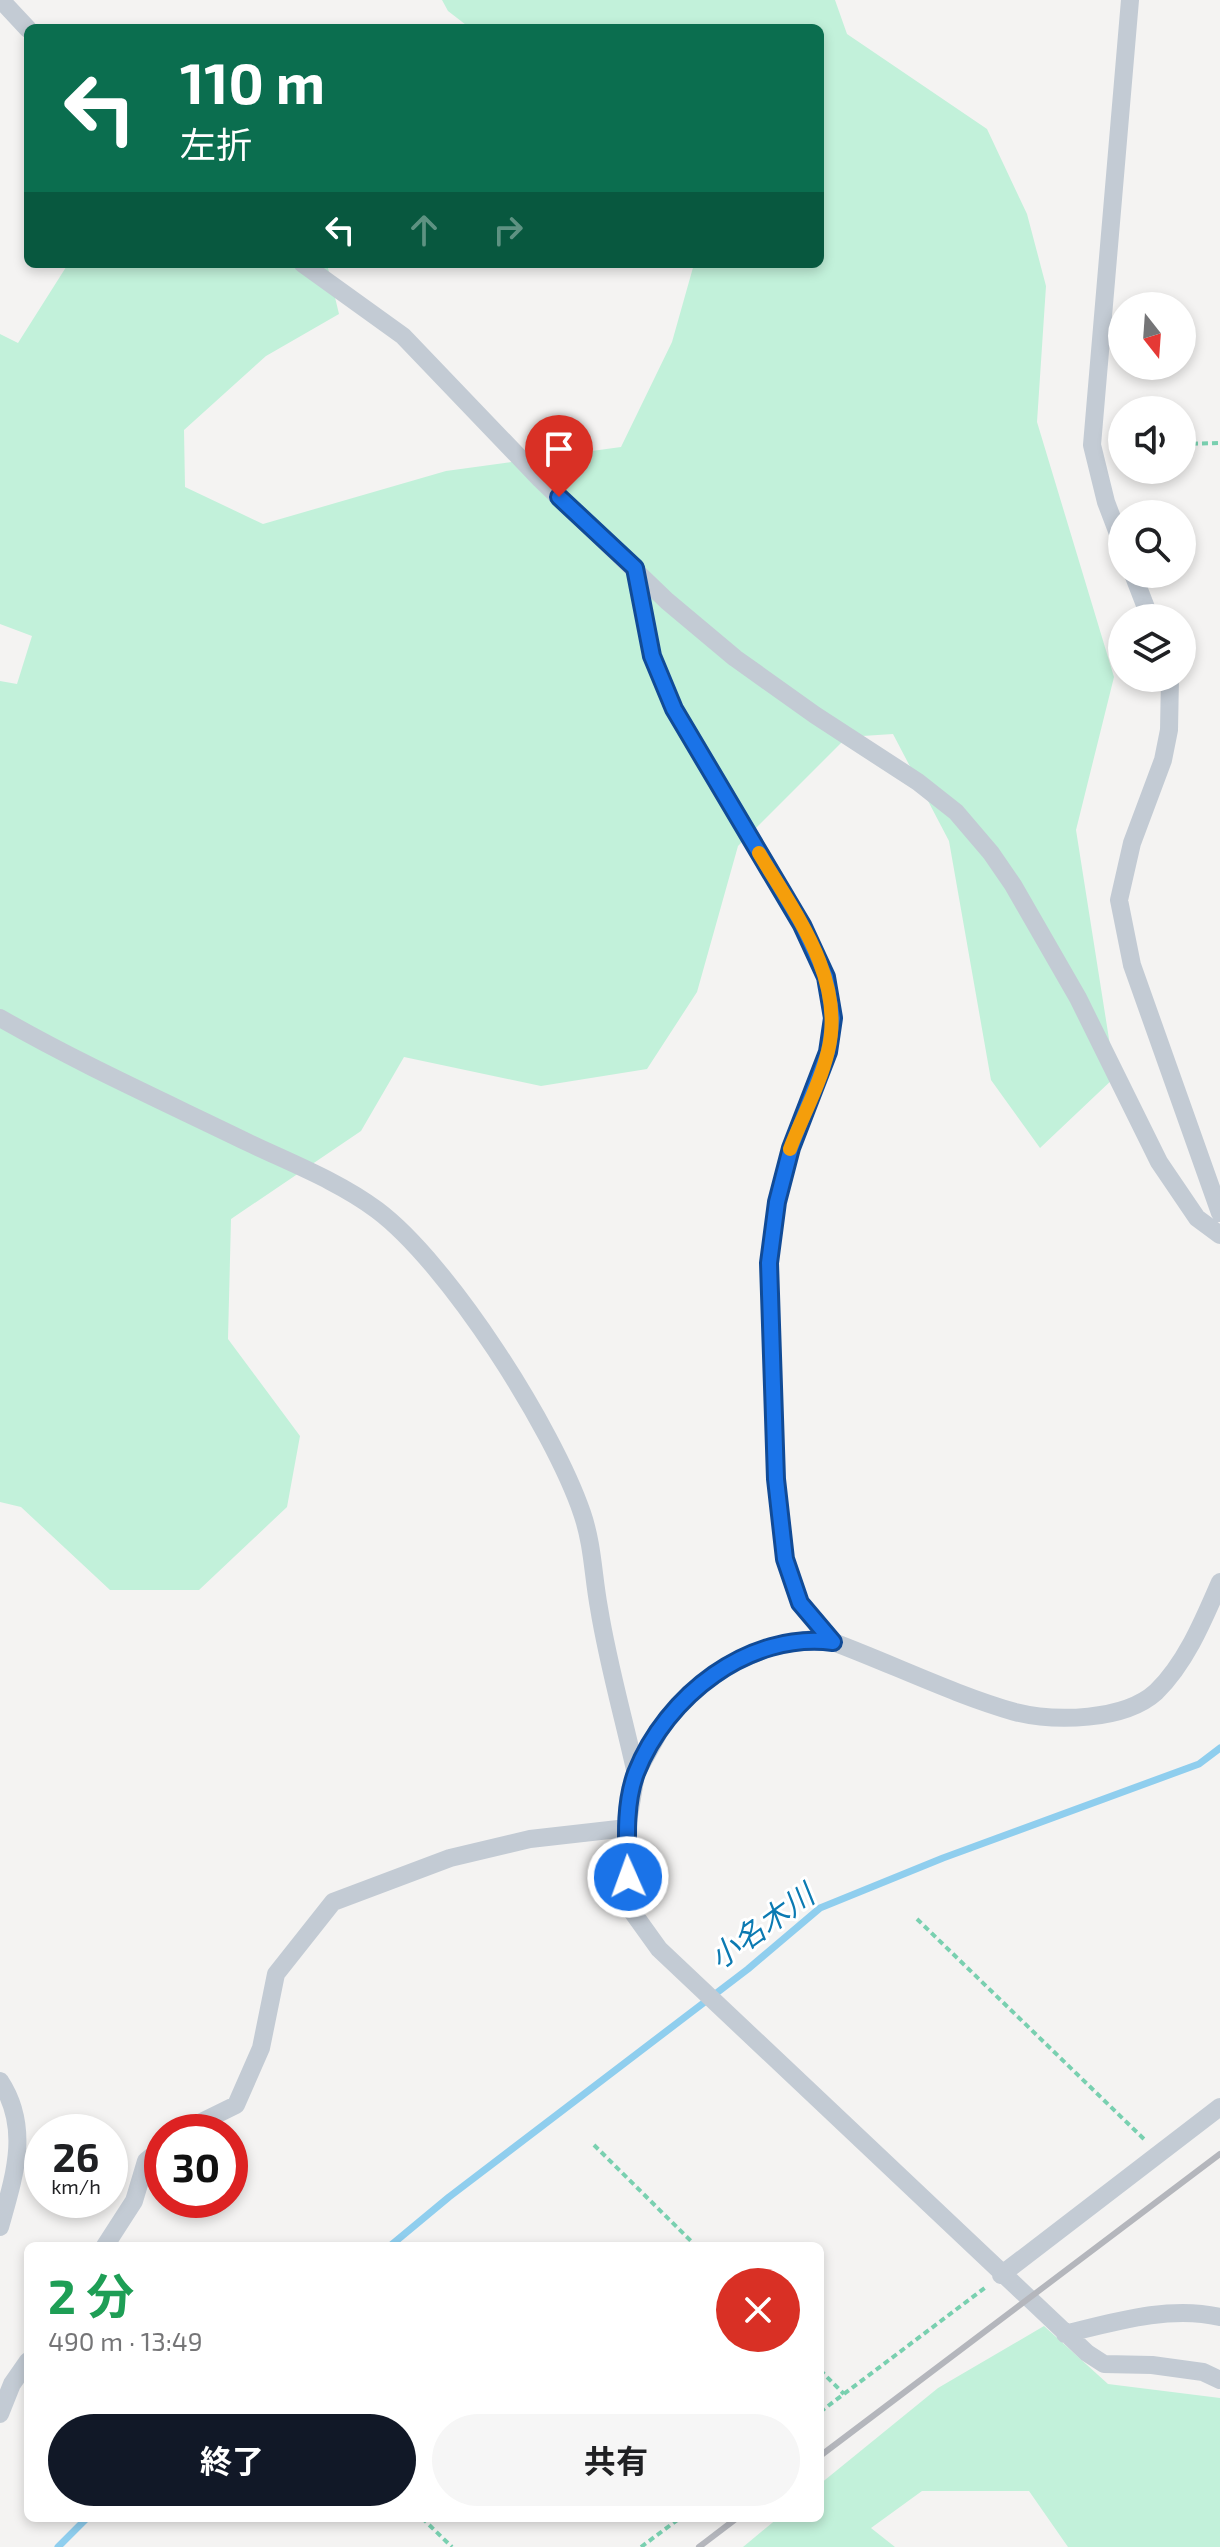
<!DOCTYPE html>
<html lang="ja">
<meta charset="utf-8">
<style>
body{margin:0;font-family:"Exo 2","Noto Sans JP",sans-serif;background:#f6f6f6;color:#202124;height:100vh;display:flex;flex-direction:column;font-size:30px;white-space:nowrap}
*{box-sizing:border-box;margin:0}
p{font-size:26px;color:#757577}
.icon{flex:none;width:44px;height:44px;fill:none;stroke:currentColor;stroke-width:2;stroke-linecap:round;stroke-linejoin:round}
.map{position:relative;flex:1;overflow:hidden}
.drawer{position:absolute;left:24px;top:2242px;width:800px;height:280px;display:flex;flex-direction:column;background:#fff;border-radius:12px;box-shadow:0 4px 12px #0003}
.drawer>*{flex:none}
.guide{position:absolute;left:24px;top:24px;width:800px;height:244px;border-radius:12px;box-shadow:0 4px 12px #0003;background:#0b6e4f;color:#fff;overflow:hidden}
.needle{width:52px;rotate:163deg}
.buttons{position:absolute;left:1108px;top:292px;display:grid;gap:16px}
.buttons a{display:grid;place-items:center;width:88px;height:88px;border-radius:50%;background:#fff;box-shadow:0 4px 12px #0003;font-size:40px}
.speed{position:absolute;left:24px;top:2114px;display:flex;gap:16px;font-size:40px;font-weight:700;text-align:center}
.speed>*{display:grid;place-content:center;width:104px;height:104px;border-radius:50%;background:#fff;box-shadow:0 4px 12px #0003;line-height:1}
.speed small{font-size:20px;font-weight:400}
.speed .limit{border:12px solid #d22;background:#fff;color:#111}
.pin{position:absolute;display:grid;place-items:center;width:68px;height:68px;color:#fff;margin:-82px -34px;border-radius:50% 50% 50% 0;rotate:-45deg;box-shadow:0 0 8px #0007}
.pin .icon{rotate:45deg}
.me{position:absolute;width:88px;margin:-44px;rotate:358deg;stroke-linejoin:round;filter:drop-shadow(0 0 6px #0008)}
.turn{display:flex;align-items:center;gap:28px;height:168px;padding:0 24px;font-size:36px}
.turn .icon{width:104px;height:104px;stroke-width:2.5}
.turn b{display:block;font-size:56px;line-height:68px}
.lanes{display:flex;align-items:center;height:76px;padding:0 24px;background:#0003;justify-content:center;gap:40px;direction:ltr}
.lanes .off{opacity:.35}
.round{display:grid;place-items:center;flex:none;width:84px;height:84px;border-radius:42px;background:#f6f6f6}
.summary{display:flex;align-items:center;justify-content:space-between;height:136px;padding:0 24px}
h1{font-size:48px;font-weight:700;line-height:60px;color:#1e9e55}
.primary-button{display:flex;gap:16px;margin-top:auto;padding:16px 24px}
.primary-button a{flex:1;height:92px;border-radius:48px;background:#111827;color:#fff;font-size:32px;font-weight:700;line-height:92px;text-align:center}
.primary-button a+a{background:#f6f6f6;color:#202124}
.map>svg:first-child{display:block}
.green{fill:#c2f1da}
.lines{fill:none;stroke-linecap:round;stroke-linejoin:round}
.stream{stroke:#8fceee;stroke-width:7}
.path{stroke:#79d0b0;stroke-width:4;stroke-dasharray:6 4;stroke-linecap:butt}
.minor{stroke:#c3cbd4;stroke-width:18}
.rail{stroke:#b4b6bc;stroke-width:6}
.route-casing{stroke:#114b97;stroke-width:20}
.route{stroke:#1a73e8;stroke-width:14}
.slow{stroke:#f59e0b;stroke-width:14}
.labels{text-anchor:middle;stroke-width:6;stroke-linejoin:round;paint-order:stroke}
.water-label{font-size:30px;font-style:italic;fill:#0b7ab2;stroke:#fff}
</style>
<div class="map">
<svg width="1220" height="2547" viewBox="0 0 1220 2547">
<rect width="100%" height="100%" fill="#f4f3f2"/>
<!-- green -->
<path class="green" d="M442,0H835L847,34L987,129L1027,214L1046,286L1037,422L1114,677L1076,830L1115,1077L1040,1148L991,1080L949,841L893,734L847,737L738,846L697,992L647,1069L541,1086L404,1057L361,1131L231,1219L228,1339L300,1436L287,1507L199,1590H110L21,1507L0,1502V681L17,684L32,636L0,624V334L18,343L68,264H327L339,314L266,356L184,430L185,487L263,524L446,471L621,447L672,342L694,264H820V28H470L448,11Z
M1044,2326L1108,2384L1220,2398V2547H1068L1029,2491H922L871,2528L895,2547H743L778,2518H820V2484L938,2388Z"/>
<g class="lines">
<!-- stream -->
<path class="stream" d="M390,2246L449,2197L748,1969L820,1908L943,1858L1199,1764L1220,1748
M58,2547L87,2518"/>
<!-- path -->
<path class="path" d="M1182,444L1220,443
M917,1919L1146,2141
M594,2145L696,2246
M820,2370L844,2394
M820,2412L986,2287
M422,2518L452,2547
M641,2547L680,2518"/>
<!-- minor -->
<path class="minor" d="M1,0L28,29
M303,264L403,336L540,479L667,601L735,658L815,715L918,782L956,812L991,853L1013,885L1078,998L1159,1162L1197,1218L1220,1235
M1122,544L1106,502L1092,445L1130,0
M635,568L652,656L674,709L802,925L826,977L833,1018L828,1052L791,1148L777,1202L769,1263L776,1479L785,1559L800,1603L833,1642
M1133,574L1150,618
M1170,678L1169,730L1163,760L1132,843L1119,900L1132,965L1220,1213
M0,1018C80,1064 165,1102 249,1143C291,1163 340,1182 377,1210C449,1264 553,1428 582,1513C593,1545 593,1576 599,1608C608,1664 624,1719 636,1774
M1220,1582C1204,1619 1186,1663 1156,1692C1124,1721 1055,1722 1015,1712C955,1695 892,1664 833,1642L812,1639L773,1646L732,1663L699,1686L667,1718L636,1774L627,1828L631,1910L659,1949L1087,2353L1104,2364L1152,2365L1203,2372L1220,2380
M0,2081C31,2128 14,2177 0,2227
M181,2132L236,2105L261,2048L276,1974L333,1902L450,1858L530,1839L627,1828
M105,2246L134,2201L146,2161L162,2148
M1001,2275L1220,2107
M1065,2334C1114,2322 1170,2305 1220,2317
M0,2414L12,2384L28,2361"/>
<!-- rail -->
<path class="rail" d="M820,2456L1220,2154
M699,2547L737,2518"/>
</g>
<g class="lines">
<!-- route casing -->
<g class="route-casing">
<path id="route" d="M559,497L635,568L652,656L674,709L802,925L826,977L833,1018L828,1052L791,1148L777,1202L769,1263L776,1479L785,1559L800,1603L833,1642C749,1631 666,1696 636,1773C624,1805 627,1843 628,1877"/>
</g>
<!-- route -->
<use href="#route" class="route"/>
<!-- slow -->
<path class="slow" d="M759,853C794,912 846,979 828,1051C820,1085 802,1117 790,1149"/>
</g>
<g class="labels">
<!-- water labels -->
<g class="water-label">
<text transform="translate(762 1927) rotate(-36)" y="10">小名木川</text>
</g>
</g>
</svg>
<div class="buttons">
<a><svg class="needle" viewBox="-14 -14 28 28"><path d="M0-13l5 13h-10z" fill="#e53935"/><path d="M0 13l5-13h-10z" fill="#757577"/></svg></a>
<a><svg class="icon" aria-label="sound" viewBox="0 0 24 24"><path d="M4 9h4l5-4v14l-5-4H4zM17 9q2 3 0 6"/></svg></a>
<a><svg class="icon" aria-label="search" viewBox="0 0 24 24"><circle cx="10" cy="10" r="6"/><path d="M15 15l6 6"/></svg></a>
<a><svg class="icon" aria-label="layers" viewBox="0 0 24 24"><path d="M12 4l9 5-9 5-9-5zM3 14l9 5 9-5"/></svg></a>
</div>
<div class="speed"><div>26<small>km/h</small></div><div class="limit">30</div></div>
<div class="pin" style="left:559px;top:497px;background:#d93025"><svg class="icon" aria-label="arrive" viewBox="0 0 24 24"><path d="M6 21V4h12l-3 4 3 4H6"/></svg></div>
<svg class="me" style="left:628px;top:1877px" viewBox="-20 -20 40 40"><circle r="17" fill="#1a73e8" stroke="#fff" stroke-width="3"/><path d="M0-11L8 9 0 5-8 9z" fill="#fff"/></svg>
<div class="guide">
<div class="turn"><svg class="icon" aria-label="left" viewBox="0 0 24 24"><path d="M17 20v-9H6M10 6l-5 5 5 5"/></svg><div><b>110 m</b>左折</div></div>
<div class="lanes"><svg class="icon" aria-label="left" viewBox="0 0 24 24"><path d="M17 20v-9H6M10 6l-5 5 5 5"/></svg><svg class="icon off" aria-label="ahead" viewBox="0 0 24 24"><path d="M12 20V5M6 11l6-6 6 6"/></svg><svg class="icon off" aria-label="right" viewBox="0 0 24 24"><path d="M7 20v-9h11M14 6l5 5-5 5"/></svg></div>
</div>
<section class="drawer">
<div class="summary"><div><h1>2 分</h1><p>490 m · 13:49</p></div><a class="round" style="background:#d93025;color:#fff"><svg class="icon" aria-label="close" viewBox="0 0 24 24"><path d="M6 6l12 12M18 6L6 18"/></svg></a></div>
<div class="primary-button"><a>終了</a><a>共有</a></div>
</section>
</div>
